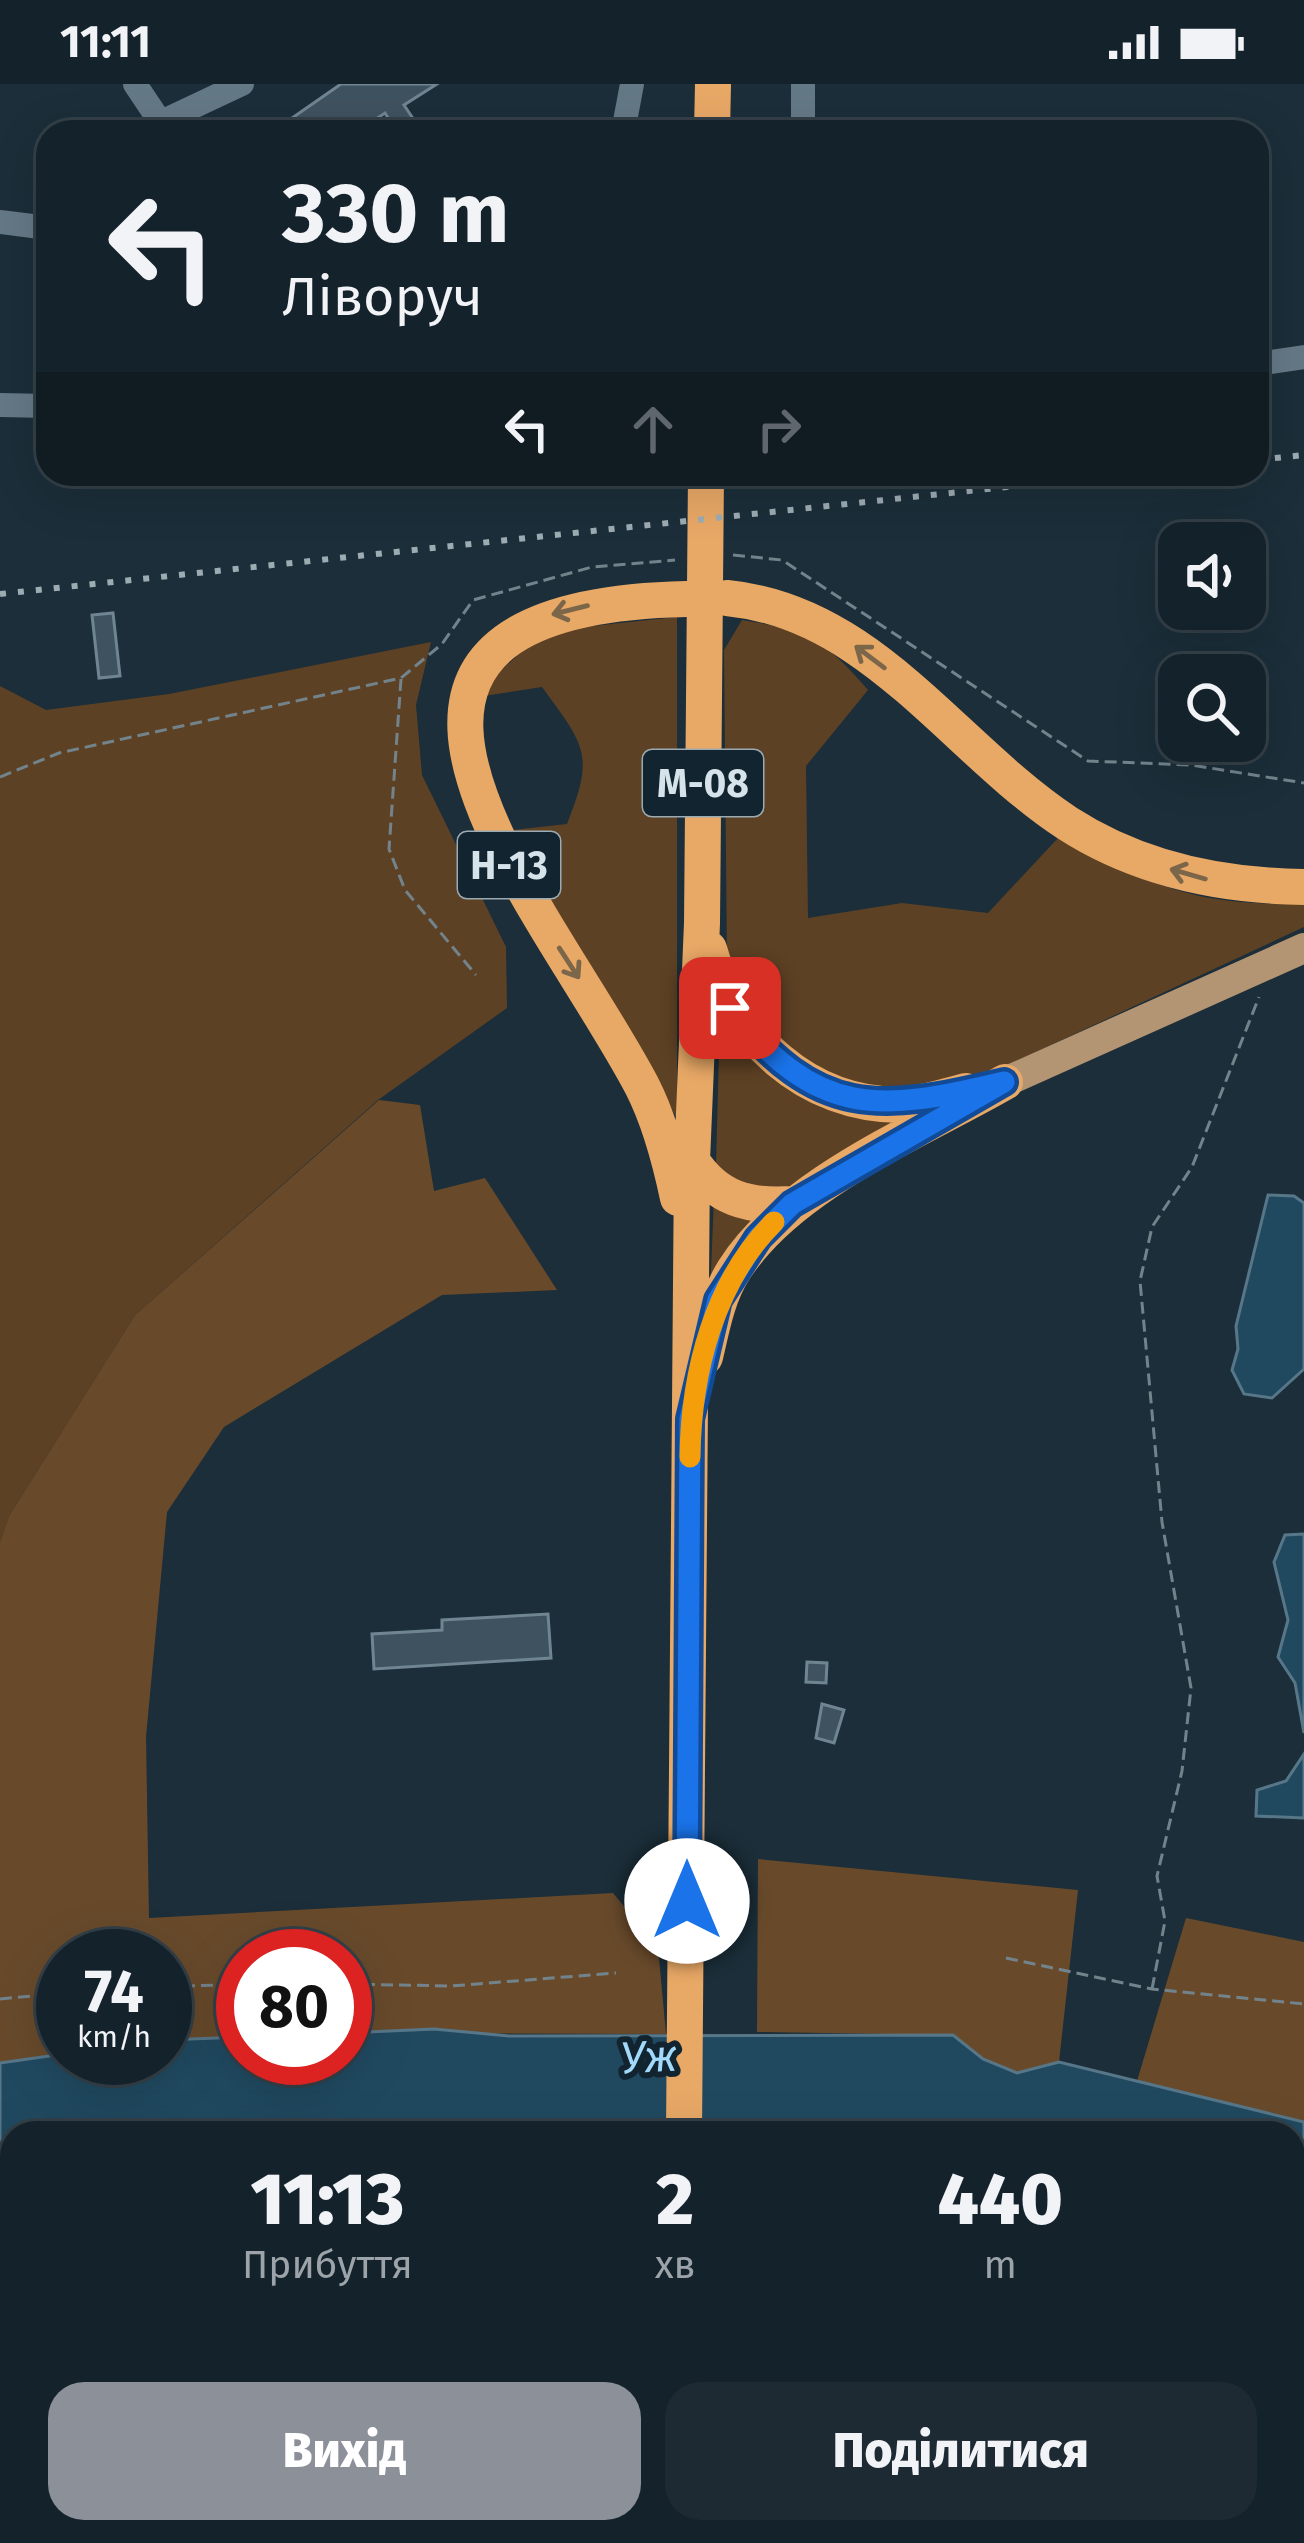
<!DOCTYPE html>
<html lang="uk">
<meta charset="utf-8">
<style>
body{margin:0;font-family:"Fira Sans",sans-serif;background:#1d2a33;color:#f1f3f6;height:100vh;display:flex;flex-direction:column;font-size:45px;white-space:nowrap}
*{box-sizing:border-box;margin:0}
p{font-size:39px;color:#9da4a9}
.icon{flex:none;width:66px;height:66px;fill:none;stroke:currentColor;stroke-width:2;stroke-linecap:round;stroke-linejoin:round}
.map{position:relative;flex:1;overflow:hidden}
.side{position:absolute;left:0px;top:2037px;width:1305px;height:423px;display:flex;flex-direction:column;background:#14222b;border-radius:36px 36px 0 0;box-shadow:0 12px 48px #0002,0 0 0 3px #333f47}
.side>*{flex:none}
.hud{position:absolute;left:36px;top:36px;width:1233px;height:366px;border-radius:36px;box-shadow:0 12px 48px #0002,0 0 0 3px #333f47;background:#14222b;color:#f1f3f6;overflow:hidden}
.buttons{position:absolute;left:1158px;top:438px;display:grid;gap:24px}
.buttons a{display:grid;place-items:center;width:108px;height:108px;border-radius:24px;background:#14222b;box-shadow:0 12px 48px #0002,0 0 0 3px #333f47;font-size:60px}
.speed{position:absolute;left:36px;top:1845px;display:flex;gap:24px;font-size:60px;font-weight:700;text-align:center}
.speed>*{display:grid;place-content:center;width:156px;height:156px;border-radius:50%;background:#14222b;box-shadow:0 12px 48px #0002,0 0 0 3px #333f47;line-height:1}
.speed small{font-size:30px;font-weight:400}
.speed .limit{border:18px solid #d22;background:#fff;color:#111}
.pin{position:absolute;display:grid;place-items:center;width:102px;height:102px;color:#fff;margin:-51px;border-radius:24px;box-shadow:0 6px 18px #0006}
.me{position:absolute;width:132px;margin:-66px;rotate:0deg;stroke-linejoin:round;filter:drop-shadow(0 0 9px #0008)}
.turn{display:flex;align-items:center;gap:42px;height:252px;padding:0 48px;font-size:54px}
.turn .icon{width:156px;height:156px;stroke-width:2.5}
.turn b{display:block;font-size:84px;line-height:102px}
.lanes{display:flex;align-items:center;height:114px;padding:0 48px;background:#0003;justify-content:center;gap:60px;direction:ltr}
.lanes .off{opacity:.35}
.eta{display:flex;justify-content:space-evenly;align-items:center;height:204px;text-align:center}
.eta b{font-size:72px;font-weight:800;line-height:84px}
.cta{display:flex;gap:24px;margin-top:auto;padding:24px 48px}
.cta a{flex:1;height:138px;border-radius:36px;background:#8c9099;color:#fff;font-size:48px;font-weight:800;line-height:138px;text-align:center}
.cta a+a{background:#1d2a33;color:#f1f3f6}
.status{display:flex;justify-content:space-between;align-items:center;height:84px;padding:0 60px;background:#14222b;direction:ltr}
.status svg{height:33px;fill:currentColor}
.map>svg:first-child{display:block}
.green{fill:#5d4124}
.forest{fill:#684a2b}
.water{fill:#204960;stroke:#577789;stroke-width:3}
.building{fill:#3f525f;stroke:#708592;stroke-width:3}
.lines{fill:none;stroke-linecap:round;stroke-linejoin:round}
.path{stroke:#73838c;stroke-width:3;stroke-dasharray:12 6;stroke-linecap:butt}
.minor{stroke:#647986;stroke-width:24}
.major{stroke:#b39573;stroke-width:30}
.highway{stroke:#e8a866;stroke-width:36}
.rail{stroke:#9dabb3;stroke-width:6;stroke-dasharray:6 12;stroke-linecap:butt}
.oneway{stroke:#7c664a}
.route-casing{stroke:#114b97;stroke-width:30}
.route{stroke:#1a73e8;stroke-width:21}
.slow{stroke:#f59e0b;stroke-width:21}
.labels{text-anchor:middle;stroke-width:12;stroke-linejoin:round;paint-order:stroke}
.shield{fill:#11242f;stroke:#9caab2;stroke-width:3}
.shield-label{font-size:39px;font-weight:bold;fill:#d7e3ea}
.water-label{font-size:45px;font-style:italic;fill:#a3dafb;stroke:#11242f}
</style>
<div class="status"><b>11:11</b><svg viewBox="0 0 49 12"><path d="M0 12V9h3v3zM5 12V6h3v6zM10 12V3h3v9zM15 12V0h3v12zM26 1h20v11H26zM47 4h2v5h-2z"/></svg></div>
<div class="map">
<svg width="1304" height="2459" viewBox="0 0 1304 2459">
<rect width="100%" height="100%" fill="#1b2e39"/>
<!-- green -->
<path class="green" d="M677,533V1034L504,747L567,740C595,670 585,662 542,603L484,612L489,597L545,547Z
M742,536C810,547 823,554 868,606L806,682L808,834L902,819L988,829L1058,754C1157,803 1191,821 1304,820V843L993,988L932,1008L844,1002L758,945L727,877L724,566Z
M431,558L416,621L422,691L506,863L507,924L378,1016L135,1231L9,1432L0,1458V602L46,626L169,610Z
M720,932L731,943L913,1028L797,1102C764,1112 741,1102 716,1081Z
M714,1113L770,1131L710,1212Z
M661,2448H758L784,2459H657Z
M854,2448H954L950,2459H849Z"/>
<!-- forest -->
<path class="forest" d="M379,1016L420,1021L434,1107L485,1094L557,1206L442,1211L224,1343L167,1428L146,1653L149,1834L613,1809L658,1863L666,1950L345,1949V1872H243V1953L165,1956V1872H63V1970L0,1979V1458L9,1432L135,1231Z
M758,1775L1078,1806L1059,1978L1017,1989L983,1975L953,1951L757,1948Z
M1186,1834L1304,1858V2038L1137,1997Z
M1293,2163L1304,2164V2459H950L954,2448H1293Z
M0,2223L12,2228V2448H544L571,2459H0Z
M758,2448H854L849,2459H784Z"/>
<!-- water -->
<path class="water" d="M1268,1111L1294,1112L1304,1119V1285L1272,1314L1244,1310L1232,1286L1238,1265L1236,1242Z
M1304,1450V1649L1295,1599L1278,1573L1288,1536L1274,1478L1285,1451Z
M1304,1670V1734L1256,1732L1257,1706L1286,1697Z
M434,1945L509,1952L953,1951L983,1975L1017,1989L1059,1978L1304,2038V2164L1293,2163V2049H12V2189L0,2190V1979L63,1970L165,1974V1956L243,1953V1974H345V1949Z"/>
<!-- building -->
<path class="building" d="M341,0H437L404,21L422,48H397L385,29L356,48H272Z
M113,529L120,592L99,594L92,531Z
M548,1530L551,1574L374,1585L372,1550L442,1546V1536Z
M807,1578L827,1579L826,1599L806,1598Z
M822,1620L844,1626L834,1659L816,1654Z"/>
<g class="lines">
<!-- path -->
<path class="path" d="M733,471L782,476L1088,677L1191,681L1304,699
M401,595L389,765L405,806L476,891
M0,693L59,669L401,594L442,560L473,516L592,483L675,476
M1006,1874L1152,1905L1304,1920
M345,1900L451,1902L616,1889
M165,1903L243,1900
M1152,1905L1165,1837L1157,1792L1182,1687L1191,1604L1162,1438L1140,1197L1152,1143L1192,1083L1259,913
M0,1915L63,1909
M1293,2218L1304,2220
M1027,2448L1031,2459
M1214,2459L1219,2448"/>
<!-- minor -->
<path class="minor" d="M135,0L167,48
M161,38L242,0
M623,48L632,0
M803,48V0
M0,138L48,144
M1257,280L1304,273
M0,321L48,322"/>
<!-- major -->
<path class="major" d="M1005,998L1304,864"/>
<!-- highway -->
<path class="highway" d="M712,48L713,0
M727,514C872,528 953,664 1067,739C1138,785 1221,802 1304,803
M709,865C733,953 807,1022 902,1021C923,1020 946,1012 966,1007
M692,1077C717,1115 748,1123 792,1120
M678,1114C670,1076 660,1037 642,1002C546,819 275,524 686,515
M705,1273C712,1243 717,1213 734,1186C790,1099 916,1049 1005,998
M684,2049L692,1077L702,839L706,390
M631,2459L634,2448"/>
<!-- rail -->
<path class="rail" d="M1257,376L1304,371
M0,510L1129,390"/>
</g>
<!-- one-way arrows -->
<defs><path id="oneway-shaft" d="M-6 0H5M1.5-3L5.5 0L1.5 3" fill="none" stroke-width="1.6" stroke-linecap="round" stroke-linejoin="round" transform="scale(3)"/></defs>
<g class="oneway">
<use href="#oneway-shaft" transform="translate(570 526) rotate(166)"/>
<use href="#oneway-shaft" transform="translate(870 573) rotate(-143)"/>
<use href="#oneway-shaft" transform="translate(1188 790) rotate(-164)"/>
<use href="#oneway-shaft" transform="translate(569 879) rotate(57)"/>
</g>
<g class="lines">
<!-- route casing -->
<g class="route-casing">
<path id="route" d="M687,1817L690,1335L718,1216L758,1154L792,1120L1004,998C879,1028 817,1035 730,924"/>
</g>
<!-- route -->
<use href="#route" class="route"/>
<!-- slow -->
<path class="slow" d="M690,1373C691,1289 714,1198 774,1138"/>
</g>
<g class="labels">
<!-- shield labels -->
<g class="shield">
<rect x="643" y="666" width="120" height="66" rx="9"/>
<rect x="458" y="748" width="102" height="66" rx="9"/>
</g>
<g class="shield-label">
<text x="703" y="713">М-08</text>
<text x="509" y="795">Н-13</text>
</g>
<!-- water labels -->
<g class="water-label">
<text transform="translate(649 1972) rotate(-3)" y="16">Уж</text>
</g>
</g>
</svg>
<div class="buttons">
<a><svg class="icon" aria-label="sound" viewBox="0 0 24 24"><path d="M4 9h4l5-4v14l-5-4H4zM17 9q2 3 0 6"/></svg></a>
<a><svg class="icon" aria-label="search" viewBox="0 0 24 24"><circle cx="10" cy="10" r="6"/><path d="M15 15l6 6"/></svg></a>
</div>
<div class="speed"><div>74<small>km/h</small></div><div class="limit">80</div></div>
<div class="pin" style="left:730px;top:924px;background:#d93025"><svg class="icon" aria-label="arrive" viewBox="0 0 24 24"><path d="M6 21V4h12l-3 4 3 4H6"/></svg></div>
<svg class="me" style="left:687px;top:1817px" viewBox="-20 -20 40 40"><circle r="19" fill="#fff"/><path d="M0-13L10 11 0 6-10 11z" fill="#1a73e8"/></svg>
<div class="hud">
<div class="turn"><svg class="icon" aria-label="left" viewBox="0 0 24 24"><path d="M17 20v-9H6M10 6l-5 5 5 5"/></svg><div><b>330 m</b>Ліворуч</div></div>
<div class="lanes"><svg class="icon" aria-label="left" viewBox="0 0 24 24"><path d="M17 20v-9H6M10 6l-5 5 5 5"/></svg><svg class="icon off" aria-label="ahead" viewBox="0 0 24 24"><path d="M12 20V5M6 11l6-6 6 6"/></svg><svg class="icon off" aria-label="right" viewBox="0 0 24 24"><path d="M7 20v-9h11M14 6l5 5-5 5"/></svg></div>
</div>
<section class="side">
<div class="eta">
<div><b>11:13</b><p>Прибуття</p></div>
<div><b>2</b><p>хв</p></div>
<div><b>440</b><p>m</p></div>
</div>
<div class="cta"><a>Вихід</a><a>Поділитися</a></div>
</section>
</div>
